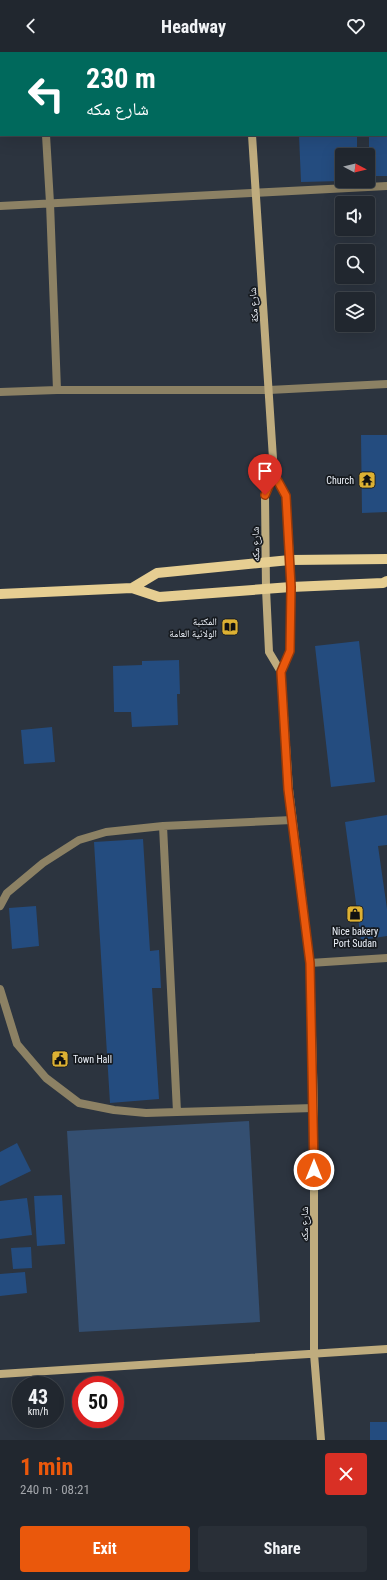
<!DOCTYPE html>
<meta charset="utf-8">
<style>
body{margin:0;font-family:"Roboto Condensed","Noto Naskh Arabic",sans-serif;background:#292f37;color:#f1f3f6;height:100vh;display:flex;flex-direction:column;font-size:15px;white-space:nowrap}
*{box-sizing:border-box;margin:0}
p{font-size:13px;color:#a2a5aa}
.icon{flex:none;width:22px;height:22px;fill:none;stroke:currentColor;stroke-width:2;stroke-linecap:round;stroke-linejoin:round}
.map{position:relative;height:1388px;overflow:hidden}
.side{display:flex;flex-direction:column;background:#21272f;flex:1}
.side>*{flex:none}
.top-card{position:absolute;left:0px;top:0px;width:387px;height:84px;box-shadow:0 4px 16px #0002,0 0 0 1px #3e444b;background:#00695c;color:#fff;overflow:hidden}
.needle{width:26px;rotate:97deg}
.controls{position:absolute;left:335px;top:96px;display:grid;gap:8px}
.controls a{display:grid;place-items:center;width:40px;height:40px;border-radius:4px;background:#21272f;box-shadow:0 4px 16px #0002,0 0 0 1px #3e444b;font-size:20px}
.speed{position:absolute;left:12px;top:1324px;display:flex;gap:8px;font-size:20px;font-weight:700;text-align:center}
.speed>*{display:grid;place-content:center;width:52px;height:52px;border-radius:50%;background:#21272f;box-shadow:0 4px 16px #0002,0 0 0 1px #3e444b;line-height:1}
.speed small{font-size:10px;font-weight:400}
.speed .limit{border:6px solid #d22;background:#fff;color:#111}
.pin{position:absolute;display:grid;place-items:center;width:34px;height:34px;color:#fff;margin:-41px -17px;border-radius:50% 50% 50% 0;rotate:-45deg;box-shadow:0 0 4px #0007}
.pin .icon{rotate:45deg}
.me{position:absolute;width:44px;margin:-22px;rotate:0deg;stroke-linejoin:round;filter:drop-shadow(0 0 3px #0008)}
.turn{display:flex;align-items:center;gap:14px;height:84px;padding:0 20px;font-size:18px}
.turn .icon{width:52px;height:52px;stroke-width:2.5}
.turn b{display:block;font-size:28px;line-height:34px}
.round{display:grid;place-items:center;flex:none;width:42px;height:42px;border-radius:4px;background:#292f37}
.head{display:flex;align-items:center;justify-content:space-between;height:68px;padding:0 20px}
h1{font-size:24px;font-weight:700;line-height:30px;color:#ea580c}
.cta{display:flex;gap:8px;margin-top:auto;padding:8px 20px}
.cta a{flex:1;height:46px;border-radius:4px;background:#ea580c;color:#fff;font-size:16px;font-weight:700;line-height:46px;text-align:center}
.cta a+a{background:#292f37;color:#f1f3f6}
header{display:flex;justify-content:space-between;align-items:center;height:52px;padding:0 20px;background:#21272f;font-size:18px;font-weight:700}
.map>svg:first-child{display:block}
.green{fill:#344f71}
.building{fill:#244c7f}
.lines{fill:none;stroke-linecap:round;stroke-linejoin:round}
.lane{stroke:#8c8164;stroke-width:8}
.street{stroke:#8c8164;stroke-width:8}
.secondary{stroke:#bfac7e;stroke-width:8}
.primary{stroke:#e6ce92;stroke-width:10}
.route-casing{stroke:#983908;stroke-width:10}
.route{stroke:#ea580c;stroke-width:7}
.labels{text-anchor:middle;stroke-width:3.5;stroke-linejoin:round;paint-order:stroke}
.street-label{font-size:10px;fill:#edf2fa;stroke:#171b20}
.poi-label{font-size:10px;fill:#edf2fa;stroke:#171b20;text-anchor:end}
</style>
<header><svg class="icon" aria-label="back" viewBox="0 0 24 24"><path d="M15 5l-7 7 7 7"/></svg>Headway<svg class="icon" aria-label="heart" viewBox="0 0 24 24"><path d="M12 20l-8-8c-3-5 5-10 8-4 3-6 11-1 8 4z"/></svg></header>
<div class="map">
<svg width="387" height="1388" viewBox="0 0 387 1388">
<rect width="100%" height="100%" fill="#2c343f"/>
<!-- green -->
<path class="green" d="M249,1069L260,1270L79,1280L67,1079Z"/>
<!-- building -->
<path class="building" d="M299,83H357V103H342V129L301,130Z
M369,83H387V124H369Z
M361,383H387V460L362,461Z
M359,589L375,730L331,735L315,594Z
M179,608L180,642H177L178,673L132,675L131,660H114L113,614L142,613V609Z
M52,675L55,710L24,712L21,678Z
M387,763V793L378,794L387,857V884L361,888L345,770Z
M143,787L150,899L159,898L161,936H152L159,1047L110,1051L94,790Z
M36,854L39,894L12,897L9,856Z
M17,1091L31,1119L0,1134V1100Z
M62,1143L65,1192L37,1194L34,1144Z
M27,1146L32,1183L0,1187V1149Z
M31,1195L32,1216L13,1217L11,1196Z
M25,1220L27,1241L0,1244V1222Z
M370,1370H387V1388H370Z"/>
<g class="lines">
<!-- lane -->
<path class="lane" d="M269,338L387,332
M292,768L163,774L177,1060L314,1056
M0,854L7,841L43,811L79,788L106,780L163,774
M0,937L17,992L46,1026L79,1051L114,1058L146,1061L177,1060"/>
<!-- street -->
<path class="street" d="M40,0V1
M46,83L50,151L57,338
M0,154L387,134
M0,340L57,338H269
M310,911L387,906"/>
<!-- secondary -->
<path class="secondary" d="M248,0V1
M252,83L274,422L286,444L290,508V599L281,620
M274,422L265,443L266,537L269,600L281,620L289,737L310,911L314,1056V1302L321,1388
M0,1322L387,1297"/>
<!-- primary -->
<path class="primary" d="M132,536L157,521L290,508L387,507
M0,542L132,536L159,545L291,535L383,531L387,529"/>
</g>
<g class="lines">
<!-- route casing -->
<g class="route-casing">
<path id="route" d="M265,443L274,422L286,444L291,535L290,599L281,620L288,737L310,911L314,1118"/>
</g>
<!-- route -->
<use href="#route" class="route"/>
</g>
<!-- icons -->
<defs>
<g id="temple-square" transform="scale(0.9)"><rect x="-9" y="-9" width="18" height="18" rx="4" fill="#ddb133" stroke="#171b20"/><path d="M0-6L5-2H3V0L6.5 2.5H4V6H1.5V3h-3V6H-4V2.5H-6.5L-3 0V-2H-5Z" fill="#111"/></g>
<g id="library-square" transform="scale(0.9)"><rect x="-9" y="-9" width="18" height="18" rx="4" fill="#ddb133" stroke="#171b20"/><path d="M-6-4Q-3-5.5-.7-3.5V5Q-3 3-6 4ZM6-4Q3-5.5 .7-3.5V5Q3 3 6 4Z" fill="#111"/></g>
<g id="shop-square" transform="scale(0.9)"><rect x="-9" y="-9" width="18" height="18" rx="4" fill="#ddb133" stroke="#171b20"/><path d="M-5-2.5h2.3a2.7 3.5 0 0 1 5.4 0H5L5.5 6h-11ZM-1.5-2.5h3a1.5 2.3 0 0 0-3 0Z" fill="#111"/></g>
<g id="civic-square" transform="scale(0.9)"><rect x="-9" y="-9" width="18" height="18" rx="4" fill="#ddb133" stroke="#171b20"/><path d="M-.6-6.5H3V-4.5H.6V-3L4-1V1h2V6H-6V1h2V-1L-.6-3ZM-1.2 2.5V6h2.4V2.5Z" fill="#111"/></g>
</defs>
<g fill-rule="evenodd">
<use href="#temple-square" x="367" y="428"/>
<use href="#library-square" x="230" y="575"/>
<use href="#shop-square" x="355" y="862"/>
<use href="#civic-square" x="60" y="1007"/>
</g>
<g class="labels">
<!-- street labels -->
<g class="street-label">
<text transform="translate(253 253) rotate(-94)" y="4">شارع مكة</text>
<text transform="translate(255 492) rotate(-91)" y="4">شارع مكه</text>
<text transform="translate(304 1172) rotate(-90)" y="4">شارع مكه</text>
</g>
<!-- poi labels -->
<g class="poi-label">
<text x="354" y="432">Church</text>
<text x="217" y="573">المكتبة<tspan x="217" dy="12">الولائية العامة</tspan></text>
<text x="355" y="883" text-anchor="middle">Nice bakery<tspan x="355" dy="12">Port Sudan</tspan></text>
<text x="73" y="1011" text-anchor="start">Town Hall</text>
</g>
</g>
</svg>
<div class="controls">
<a><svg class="needle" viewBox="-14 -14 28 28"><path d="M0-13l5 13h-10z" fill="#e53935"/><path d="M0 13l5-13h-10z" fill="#a2a5aa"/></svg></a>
<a><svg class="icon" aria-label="sound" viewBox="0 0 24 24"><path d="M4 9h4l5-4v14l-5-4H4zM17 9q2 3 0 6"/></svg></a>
<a><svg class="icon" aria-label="search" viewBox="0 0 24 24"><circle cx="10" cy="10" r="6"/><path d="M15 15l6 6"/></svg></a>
<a><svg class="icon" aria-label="layers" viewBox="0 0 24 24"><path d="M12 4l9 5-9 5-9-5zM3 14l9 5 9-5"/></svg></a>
</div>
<div class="speed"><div>43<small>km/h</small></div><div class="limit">50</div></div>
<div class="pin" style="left:265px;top:443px;background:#d93025"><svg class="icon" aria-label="arrive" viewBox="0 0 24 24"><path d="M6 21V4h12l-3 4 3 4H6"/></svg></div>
<svg class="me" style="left:314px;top:1118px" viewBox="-20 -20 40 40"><circle r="17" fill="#ea580c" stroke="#fff" stroke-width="3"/><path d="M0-11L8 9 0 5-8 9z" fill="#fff"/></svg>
<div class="top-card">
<div class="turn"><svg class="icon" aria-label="left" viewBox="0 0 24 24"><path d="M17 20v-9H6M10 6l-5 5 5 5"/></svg><div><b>230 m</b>شارع مكه</div></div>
</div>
</div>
<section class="side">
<div class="head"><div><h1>1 min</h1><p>240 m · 08:21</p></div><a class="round" style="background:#d93025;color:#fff"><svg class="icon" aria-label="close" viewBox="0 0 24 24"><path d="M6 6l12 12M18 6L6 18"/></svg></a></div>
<div class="cta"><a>Exit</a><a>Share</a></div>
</section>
